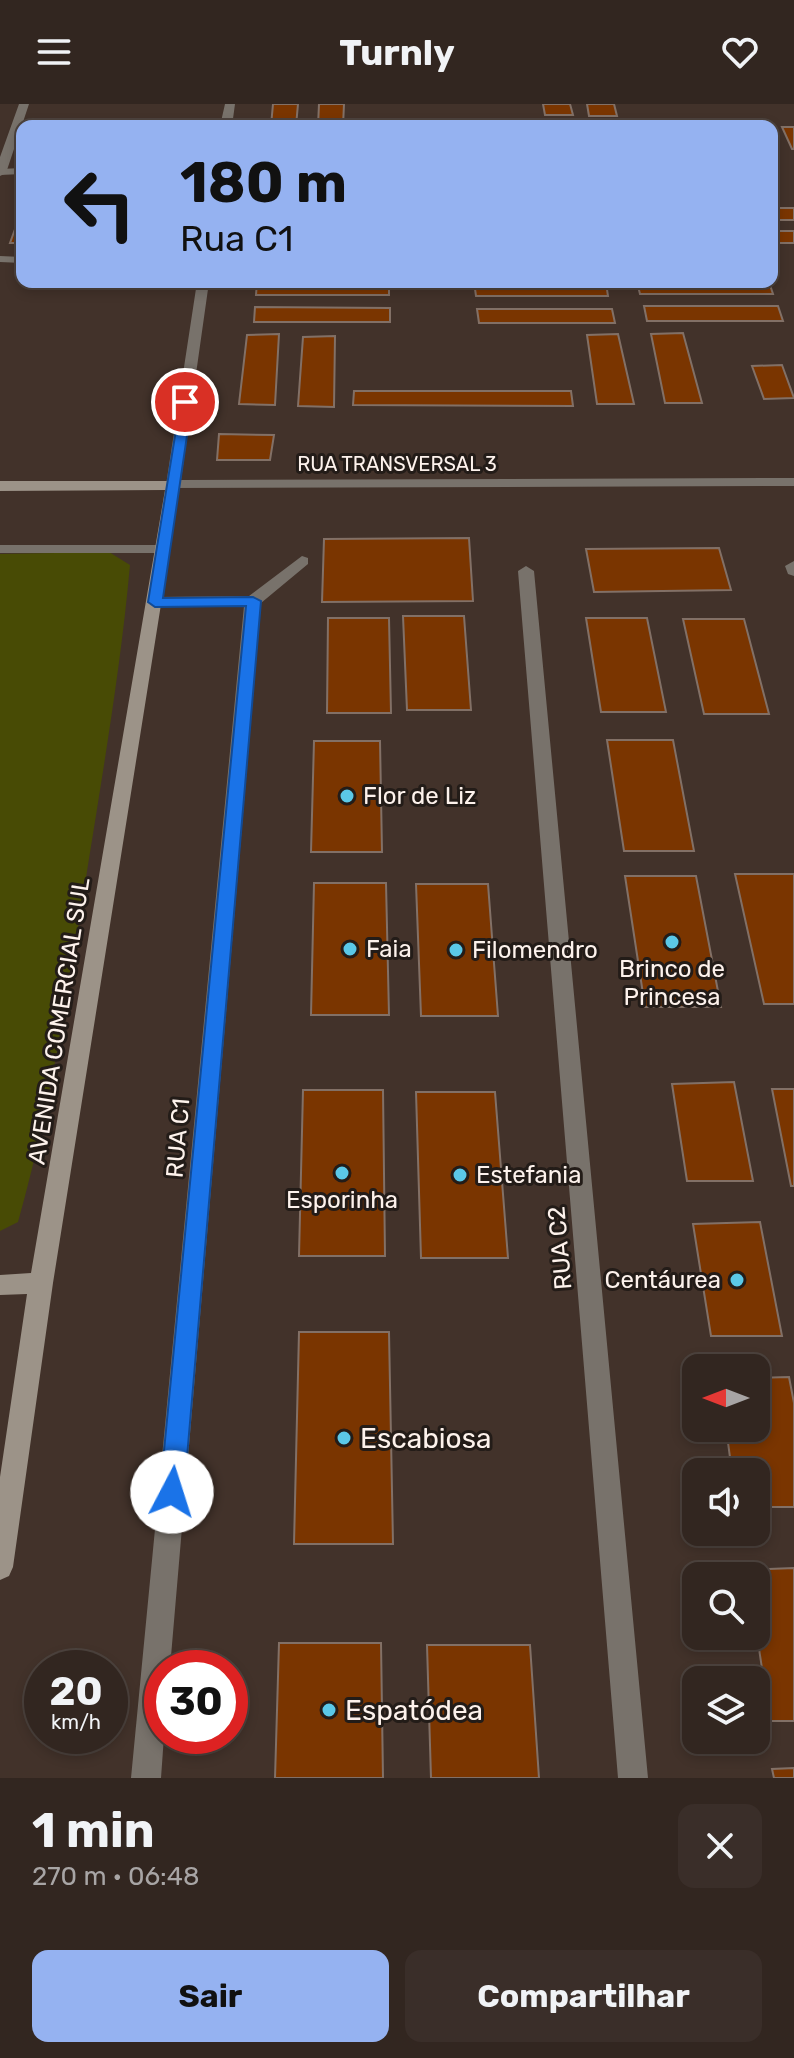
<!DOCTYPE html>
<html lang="pt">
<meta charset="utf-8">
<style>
body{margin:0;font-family:Rubik,sans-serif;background:#3a2e29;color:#f1f3f6;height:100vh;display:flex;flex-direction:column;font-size:30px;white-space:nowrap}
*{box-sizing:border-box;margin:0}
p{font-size:26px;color:#a8a5a5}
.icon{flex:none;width:44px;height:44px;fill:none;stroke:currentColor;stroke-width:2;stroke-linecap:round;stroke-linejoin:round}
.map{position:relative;height:1674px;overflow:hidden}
.side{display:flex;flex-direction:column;background:#322620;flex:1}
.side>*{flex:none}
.top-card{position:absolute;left:16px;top:16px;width:762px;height:168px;border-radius:16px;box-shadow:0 4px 12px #0003,0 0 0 2px #4d433e;background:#95b2f1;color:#111;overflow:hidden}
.needle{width:52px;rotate:270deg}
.buttons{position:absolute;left:682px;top:1250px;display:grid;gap:16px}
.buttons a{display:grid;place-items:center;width:88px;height:88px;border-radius:16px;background:#322620;box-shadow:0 4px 12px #0003,0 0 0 2px #4d433e;font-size:40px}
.speed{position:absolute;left:24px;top:1546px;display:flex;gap:16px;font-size:40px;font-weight:700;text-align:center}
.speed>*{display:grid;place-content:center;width:104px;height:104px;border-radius:50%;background:#322620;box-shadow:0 4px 12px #0003,0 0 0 2px #4d433e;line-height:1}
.speed small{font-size:20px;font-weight:400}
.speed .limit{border:12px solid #d22;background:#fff;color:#111}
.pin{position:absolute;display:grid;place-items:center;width:68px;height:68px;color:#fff;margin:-34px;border:4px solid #fff;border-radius:50%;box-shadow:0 2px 8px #0007}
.me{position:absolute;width:88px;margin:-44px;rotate:5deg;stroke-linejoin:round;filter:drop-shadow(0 0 6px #0008)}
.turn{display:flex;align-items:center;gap:28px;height:168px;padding:0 32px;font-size:36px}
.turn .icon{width:104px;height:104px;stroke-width:2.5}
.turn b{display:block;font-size:56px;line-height:68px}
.round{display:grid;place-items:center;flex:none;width:84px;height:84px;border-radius:16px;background:#3a2e29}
.head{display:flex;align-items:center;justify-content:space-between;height:136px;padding:0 32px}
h1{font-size:48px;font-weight:700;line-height:60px}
.primary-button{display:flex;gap:16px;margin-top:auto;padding:16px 32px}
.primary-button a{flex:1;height:92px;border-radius:16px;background:#95b2f1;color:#111;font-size:32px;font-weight:700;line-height:92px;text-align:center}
.primary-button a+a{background:#3a2e29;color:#f1f3f6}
header{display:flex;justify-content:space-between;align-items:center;height:104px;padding:0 32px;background:#322620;font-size:36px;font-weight:700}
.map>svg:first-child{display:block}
.green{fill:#484b05}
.building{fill:#7a3500;stroke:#827066;stroke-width:2}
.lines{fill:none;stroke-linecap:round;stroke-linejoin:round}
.lane{fill:#78726b;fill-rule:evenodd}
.street{fill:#78726b;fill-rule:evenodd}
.secondary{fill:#9c9388;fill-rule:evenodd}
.route{fill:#1a73e8;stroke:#114b97;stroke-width:2}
.poi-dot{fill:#5bc8e7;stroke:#231c18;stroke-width:3}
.labels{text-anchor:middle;stroke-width:6;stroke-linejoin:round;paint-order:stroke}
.far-street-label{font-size:20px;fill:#fdf2ec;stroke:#231c18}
.poi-label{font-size:24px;fill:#fdf2ec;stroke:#231c18;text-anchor:start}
.street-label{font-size:24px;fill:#fdf2ec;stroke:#231c18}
.near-poi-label{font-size:28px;fill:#fdf2ec;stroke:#231c18;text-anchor:start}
</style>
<header><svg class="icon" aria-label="menu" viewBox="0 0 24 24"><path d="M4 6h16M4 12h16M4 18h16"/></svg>Turnly<svg class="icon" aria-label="heart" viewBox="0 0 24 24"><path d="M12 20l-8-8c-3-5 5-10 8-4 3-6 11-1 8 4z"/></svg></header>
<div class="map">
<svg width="794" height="1674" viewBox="0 0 794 1674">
<rect width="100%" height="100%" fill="#42322a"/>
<!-- green -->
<path class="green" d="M109,448L130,461C121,561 104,661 88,761C69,881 51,1001 18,1118L0,1127V450Z"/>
<!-- building -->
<path class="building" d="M273,0H298L296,22H271Z
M319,0H344L343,22H318Z
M543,0H570L573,11H545Z
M587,0H614L617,12H589Z
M593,19H764L766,22H594Z
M782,23H794V45H792Z
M772,104H794V116H772Z
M18,117H22V139H10Z
M772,127H794V139H772Z
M257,178H389V191H256Z
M474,178L606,179L608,192H476Z
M637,178H769L773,190H640Z
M644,202H778L783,217H647Z
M255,203L390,204V218H254Z
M477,205H612L615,219H479Z
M683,229L702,299H665L651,230Z
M279,230L275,301L239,300L247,231Z
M618,230L634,300H597L587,231Z
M335,232L334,303L298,302L303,233Z
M782,261L794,294L764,295L752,262Z
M354,287H571L573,302L353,301Z
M219,330L274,331L270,356H217Z
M469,434L473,497L322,498L324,435Z
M719,444L731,486L594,488L586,445Z
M403,512H464L471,606H407Z
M328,514H389L391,609H327Z
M586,514H647L666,608H601Z
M683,515H744L769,610H704Z
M607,636H673L694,747H624Z
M314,637H380L382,748H311Z
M735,770H794V900H764Z
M625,772H696L721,903H645Z
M314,779H386L389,911H311Z
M416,780H488L498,912H421Z
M734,978L753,1077H687L672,980Z
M772,985H794V1082H791Z
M303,986H383L385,1152H299Z
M416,988H495L508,1154H421Z
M760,1118L782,1232H711L693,1120Z
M299,1228H389L393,1440H294Z
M789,1273L794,1299V1403H756V1368H732L726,1324H756V1274Z
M794,1464V1617H770L756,1525V1472H748L747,1466Z
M279,1539H381L383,1674H275Z
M427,1541H530L539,1674H431Z
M794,1664V1674H774L772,1665Z"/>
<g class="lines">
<!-- lane -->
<path class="lane" d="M22,64V70L0,71V65Z
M0,152L22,153V159L0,158Z
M42,178H143L137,181H48Z
M0,441H161L168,445L161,449H0Z"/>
<!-- street -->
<path class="street" d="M19,0H29L6,69L0,72V53Z
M225,0H235L232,22H220Z
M197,178H209L181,376L794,374V382L168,384L166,381Z
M302,452L308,454V460L261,499L170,1564H162L164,1632L161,1674H131L244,502L155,503L147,498L155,493L249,492Z
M794,457V472L788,470L785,462Z
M526,462L534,467L648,1674H618L518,467Z"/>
<!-- secondary -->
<path class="secondary" d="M0,377H173L180,381L53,1179L13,1463L9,1472L0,1476V1373L27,1190L0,1191V1171L31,1169L165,386L0,387Z"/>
</g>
<!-- route -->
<path class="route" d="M181,295L192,298L163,494L253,493L261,497L184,1388L180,1396L172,1399L163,1396L160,1388L246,502L155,503L148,498Z"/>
<!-- markers -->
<g class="poi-dot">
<circle cx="347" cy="692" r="8"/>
<circle cx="672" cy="838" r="8"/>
<circle cx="350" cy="845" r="8"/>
<circle cx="456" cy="846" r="8"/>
<circle cx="342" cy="1069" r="8"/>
<circle cx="460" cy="1071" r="8"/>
<circle cx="737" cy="1176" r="8"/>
<circle cx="344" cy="1334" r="8"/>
<circle cx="329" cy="1606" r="8"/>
</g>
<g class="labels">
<!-- far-street labels -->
<g class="far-street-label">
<text x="397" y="367">RUA TRANSVERSAL 3</text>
</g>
<!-- poi labels -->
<g class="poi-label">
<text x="363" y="700">Flor de Liz</text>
<text x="366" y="853">Faia</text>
<text x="472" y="854">Filomendro</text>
<text x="672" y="873" text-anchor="middle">Brinco de<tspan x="672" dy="28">Princesa</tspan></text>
<text x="476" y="1079">Estefania</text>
<text x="342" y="1104" text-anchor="middle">Esporinha</text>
<text x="721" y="1184" text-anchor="end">Centáurea</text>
</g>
<!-- street labels -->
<g class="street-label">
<text transform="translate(59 917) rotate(-81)" y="8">AVENIDA COMERCIAL SUL</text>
<text transform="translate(178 1034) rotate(-85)" y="8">RUA C1</text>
<text transform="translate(560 1144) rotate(-95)" y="8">RUA C2</text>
</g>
<!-- near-poi labels -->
<g class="near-poi-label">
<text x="360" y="1344">Escabiosa</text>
<text x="345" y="1616">Espatódea</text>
</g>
</g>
</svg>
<div class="buttons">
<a><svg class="needle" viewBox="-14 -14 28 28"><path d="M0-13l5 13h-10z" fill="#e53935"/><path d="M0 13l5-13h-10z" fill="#a8a5a5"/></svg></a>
<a><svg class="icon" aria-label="sound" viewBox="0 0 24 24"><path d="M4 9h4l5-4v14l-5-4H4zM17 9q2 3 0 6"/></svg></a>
<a><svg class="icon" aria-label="search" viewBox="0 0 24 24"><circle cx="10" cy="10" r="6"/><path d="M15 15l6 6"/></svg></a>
<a><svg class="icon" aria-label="layers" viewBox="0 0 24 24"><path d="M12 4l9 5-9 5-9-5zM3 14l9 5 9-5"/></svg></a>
</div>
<div class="speed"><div>20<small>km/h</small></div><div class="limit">30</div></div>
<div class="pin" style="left:185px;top:298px;background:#d93025"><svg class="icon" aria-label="arrive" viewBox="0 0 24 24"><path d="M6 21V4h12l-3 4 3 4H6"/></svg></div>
<svg class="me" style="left:172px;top:1388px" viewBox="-20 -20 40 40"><circle r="19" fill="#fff"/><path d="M0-13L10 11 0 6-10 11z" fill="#1a73e8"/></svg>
<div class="top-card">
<div class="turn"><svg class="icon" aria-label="left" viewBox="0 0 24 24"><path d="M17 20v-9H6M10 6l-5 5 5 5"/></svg><div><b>180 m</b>Rua C1</div></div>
</div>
</div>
<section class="side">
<div class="head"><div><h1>1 min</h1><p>270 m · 06:48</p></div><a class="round"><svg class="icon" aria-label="close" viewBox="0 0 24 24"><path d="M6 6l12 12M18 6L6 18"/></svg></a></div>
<div class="primary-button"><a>Sair</a><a>Compartilhar</a></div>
</section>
